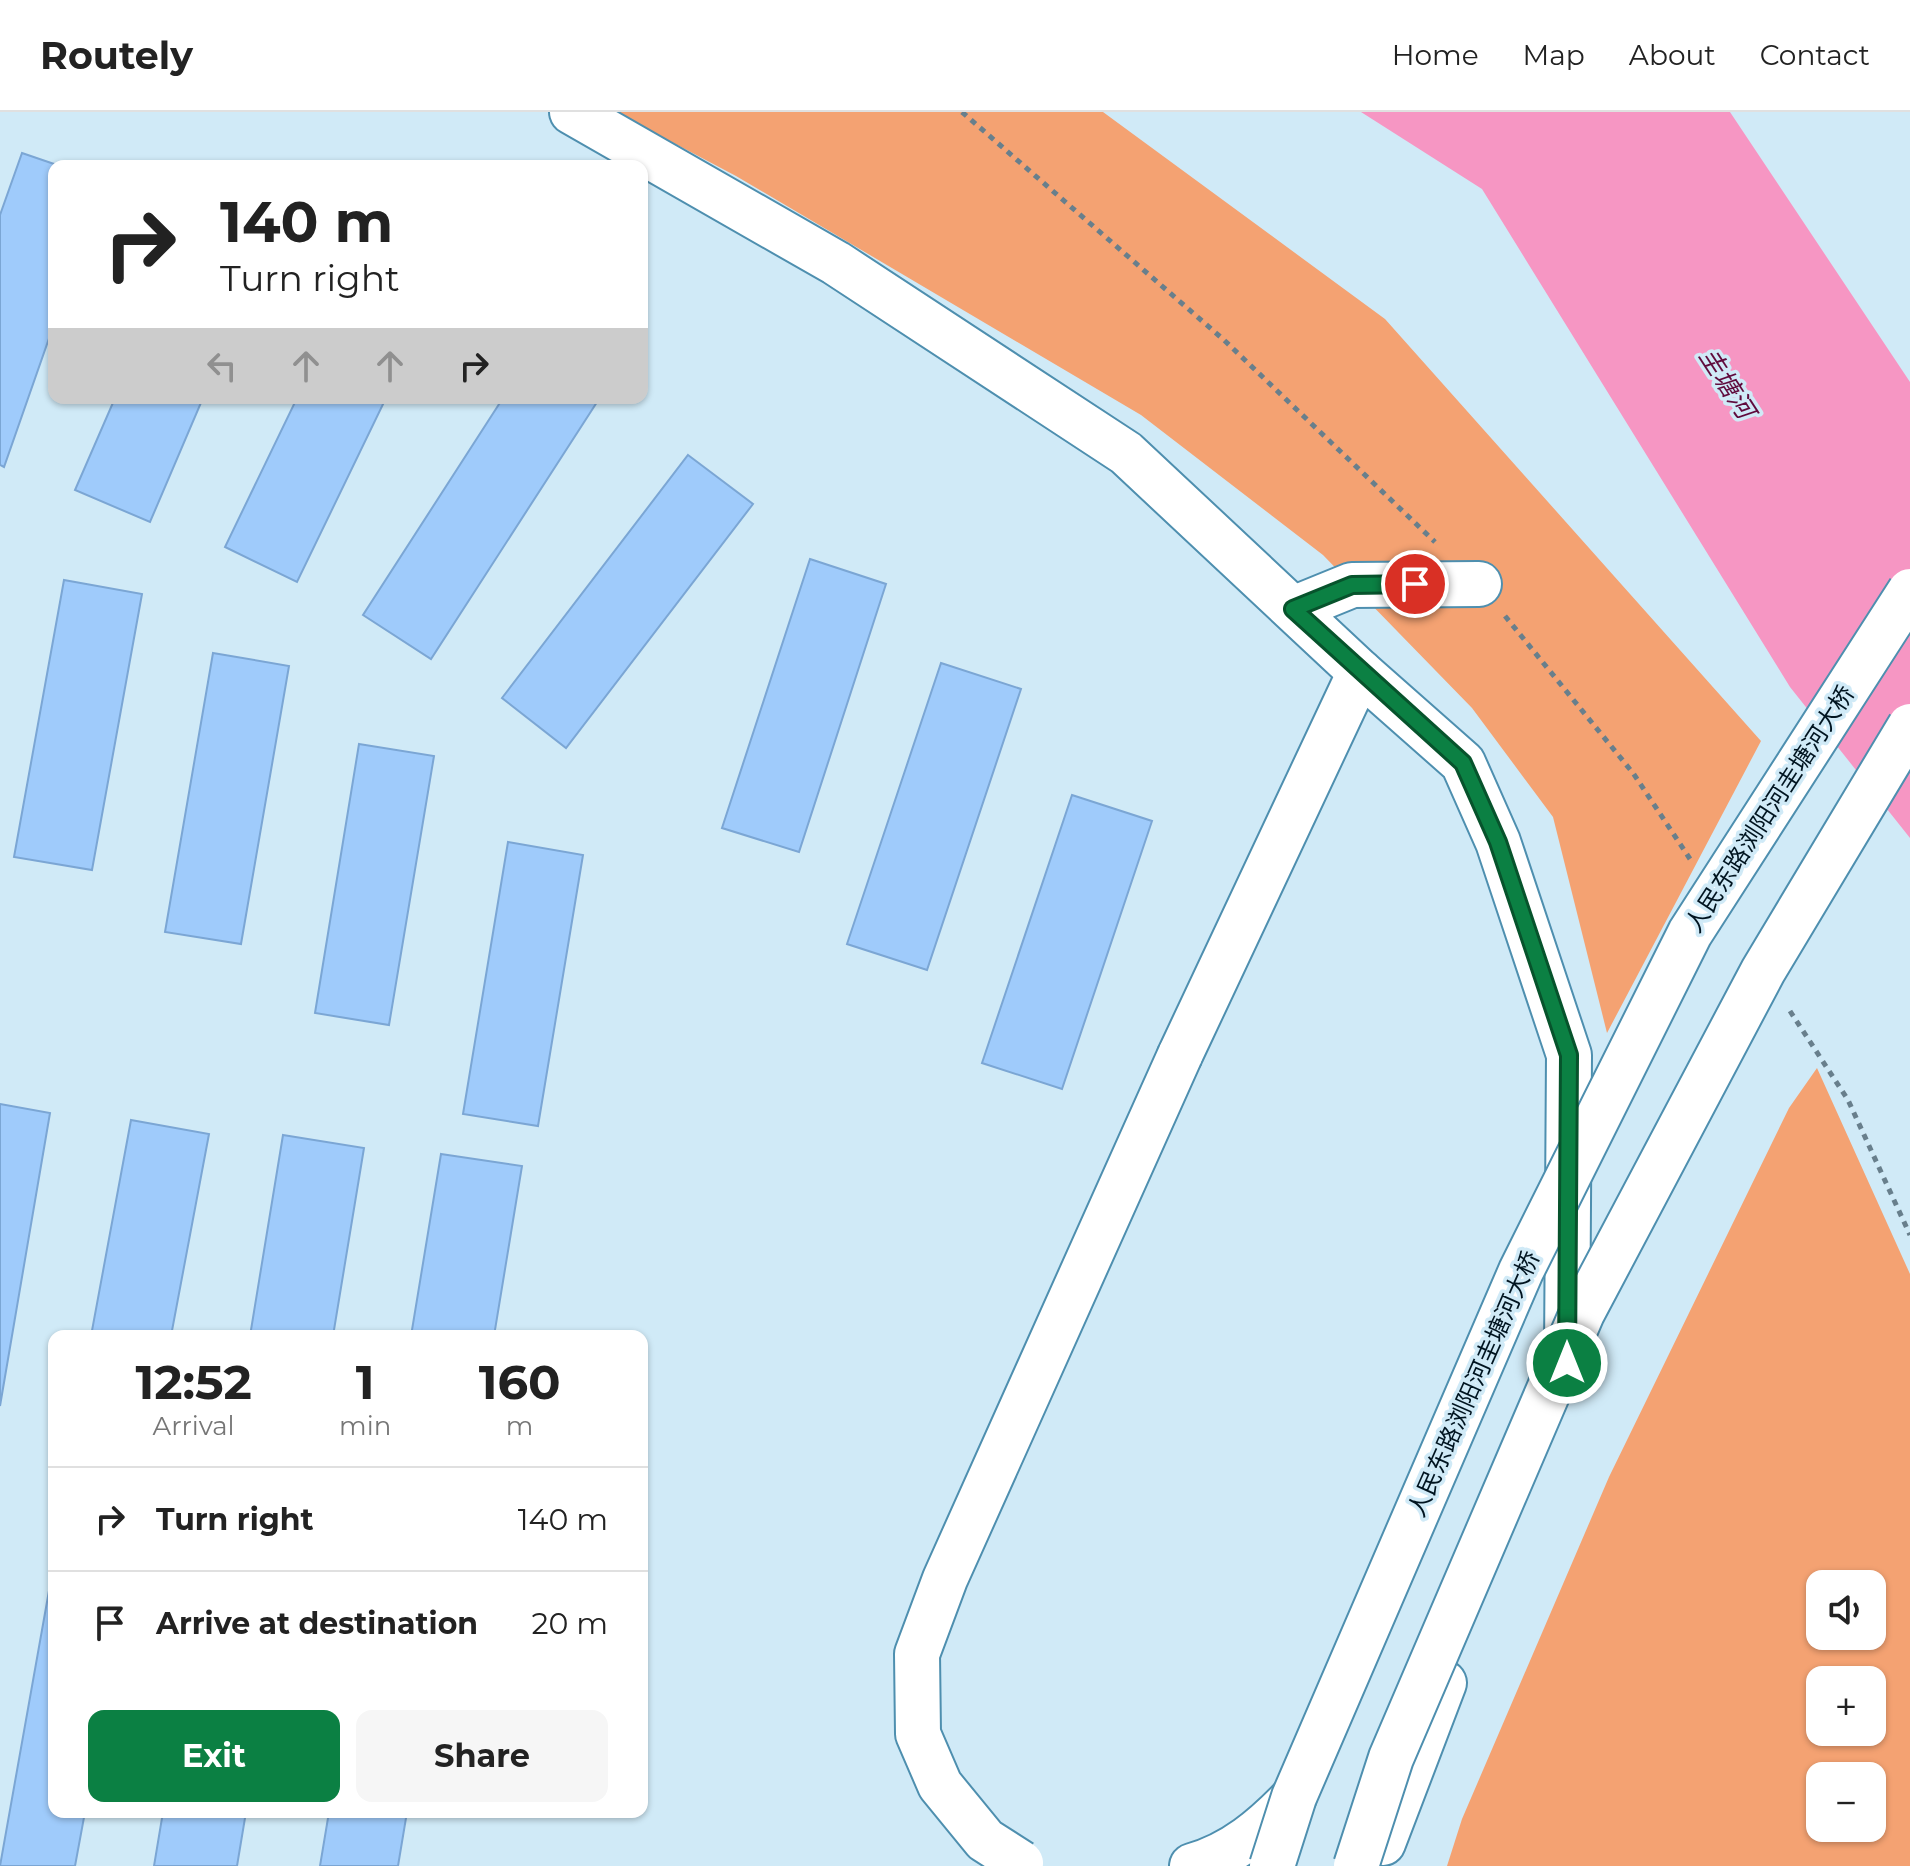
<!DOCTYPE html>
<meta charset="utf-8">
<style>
body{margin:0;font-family:Montserrat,"Noto Sans SC",sans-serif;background:#f6f6f6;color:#222;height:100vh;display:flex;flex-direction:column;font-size:30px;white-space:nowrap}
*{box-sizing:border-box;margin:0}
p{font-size:26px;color:#767676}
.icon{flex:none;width:44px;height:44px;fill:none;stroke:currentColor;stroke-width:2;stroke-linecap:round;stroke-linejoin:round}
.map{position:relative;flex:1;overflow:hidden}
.sheet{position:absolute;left:48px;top:1218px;width:600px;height:488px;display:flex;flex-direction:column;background:#fff;border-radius:16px;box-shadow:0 2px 6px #0004}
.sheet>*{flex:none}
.guide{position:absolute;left:48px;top:48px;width:600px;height:244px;border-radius:16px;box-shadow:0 2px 6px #0004;background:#fff;color:#222;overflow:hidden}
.fabs{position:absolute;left:1806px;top:1458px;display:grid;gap:16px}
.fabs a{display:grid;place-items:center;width:80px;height:80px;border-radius:16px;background:#fff;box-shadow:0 2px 6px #0004;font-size:40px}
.pin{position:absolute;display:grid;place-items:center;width:68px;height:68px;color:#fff;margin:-34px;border:4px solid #fff;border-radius:50%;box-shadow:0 2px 8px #0007}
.me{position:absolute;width:88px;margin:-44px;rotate:0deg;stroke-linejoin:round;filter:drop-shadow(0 0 6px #0008)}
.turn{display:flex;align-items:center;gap:28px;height:168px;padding:0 40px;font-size:36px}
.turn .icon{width:104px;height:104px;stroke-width:2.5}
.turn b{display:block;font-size:56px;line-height:68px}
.lanes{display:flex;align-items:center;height:76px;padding:0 40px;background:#0003;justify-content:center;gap:40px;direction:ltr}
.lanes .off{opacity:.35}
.eta{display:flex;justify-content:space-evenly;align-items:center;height:136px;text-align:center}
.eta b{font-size:48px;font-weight:700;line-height:56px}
.action{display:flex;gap:16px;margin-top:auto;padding:16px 40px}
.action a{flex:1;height:92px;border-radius:16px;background:#0b8043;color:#fff;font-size:32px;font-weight:700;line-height:92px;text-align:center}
.action a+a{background:#f6f6f6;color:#222}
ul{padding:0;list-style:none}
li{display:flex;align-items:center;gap:24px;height:104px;padding:0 40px;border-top:2px solid #e0e0e0}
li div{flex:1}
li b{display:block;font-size:30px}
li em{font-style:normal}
header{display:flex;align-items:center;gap:48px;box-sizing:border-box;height:112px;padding:0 40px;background:#fff;border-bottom:2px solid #e0e0e0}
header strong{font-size:38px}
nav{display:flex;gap:44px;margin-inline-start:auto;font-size:28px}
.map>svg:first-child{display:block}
.green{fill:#f4a272;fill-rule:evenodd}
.water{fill:#f696c3}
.building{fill:#9fcbfb;stroke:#7ba6d4;stroke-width:2}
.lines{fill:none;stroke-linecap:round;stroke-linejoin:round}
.minor-casing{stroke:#4e8faf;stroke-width:48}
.major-casing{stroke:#4e8faf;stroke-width:48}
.path{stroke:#687f8c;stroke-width:5;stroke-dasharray:6 6;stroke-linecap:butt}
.minor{stroke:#fff;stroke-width:44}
.major{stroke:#fff;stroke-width:44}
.major-bridge-casing{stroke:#4e8faf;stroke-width:48;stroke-linecap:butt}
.major-bridge{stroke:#fff;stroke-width:44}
.route-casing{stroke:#07532c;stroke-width:20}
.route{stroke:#0b8043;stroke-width:14}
.labels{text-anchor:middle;stroke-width:7;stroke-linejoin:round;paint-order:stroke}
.street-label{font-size:24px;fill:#001420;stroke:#d0eaf7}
.water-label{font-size:26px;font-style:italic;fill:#600b3d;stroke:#d0eaf7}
</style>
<header>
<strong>Routely</strong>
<nav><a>Home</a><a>Map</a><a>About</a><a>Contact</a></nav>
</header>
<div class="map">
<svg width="1910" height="1754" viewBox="0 0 1910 1754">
<rect width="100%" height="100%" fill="#d0eaf7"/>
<!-- green -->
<path class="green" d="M615,0H1103L1385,207L1761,629L1607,921L1553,705L1472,596L1323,443L1141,303L736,64Z
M1817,956L1910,1162V1754H1447L1462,1707L1609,1365L1789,996ZM1820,1472H1872V1524H1820ZM1820,1568H1872V1620H1820ZM1820,1664H1872V1716H1820Z"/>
<!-- water -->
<path class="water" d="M1361,0H1730L1910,270V726L1790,575L1482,77Z"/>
<!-- building -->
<path class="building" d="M22,41L60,54H54V212L4,355L0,353V103Z
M115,286H203L150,410L75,378Z
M297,286H386L297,470L225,435Z
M503,286L599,287L431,547L363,503Z
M688,343L753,392L566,636L502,586Z
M810,447L886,472L799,740L722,716Z
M64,468L142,482L92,758L14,745Z
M213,541L289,554L241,832L165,820Z
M941,551L1021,577L927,858L847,832Z
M359,632L434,644L389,913L315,901Z
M1072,683L1152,709L1062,977L982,951Z
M508,730L583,743L538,1014L463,1002Z
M0,992L50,1001L0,1294Z
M131,1008L209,1022L171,1224H91Z
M283,1023L364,1036L333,1224H250Z
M441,1042L522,1054L494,1224H411Z
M50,1473L54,1474V1700H85L75,1754H0Z
M163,1700H246L237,1754H154Z
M329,1700H407L398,1754H320Z"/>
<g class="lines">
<!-- minor casing -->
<g class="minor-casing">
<path id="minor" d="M572,0L836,151L1126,341L1360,560
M1293,497L1352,473L1479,472"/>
</g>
<!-- major casing -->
<g class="major-casing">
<path id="major" d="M1180,943L1360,560L1463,651L1498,730L1569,943L1567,1241
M1383,1731L1444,1571
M1192,1754C1234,1742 1264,1716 1294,1685"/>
</g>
<!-- path -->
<path class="path" d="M962,0L1224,228L1435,430
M1505,504L1633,661L1690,747
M1790,899L1848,988L1910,1123"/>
<!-- minor -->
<use href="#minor" class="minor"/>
<!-- major -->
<use href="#major" class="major"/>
<!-- major-bridge casing -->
<g class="major-bridge-casing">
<path id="major-bridge" d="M1021,1751L985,1728L940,1673L918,1622L917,1542L945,1467L1180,943
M1272,1754L1294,1685L1521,1159L1690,821L1910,479
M1356,1754L1391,1646L1582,1201L1763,859L1910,614"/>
</g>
<!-- major-bridge -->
<use href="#major-bridge" class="major-bridge"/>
</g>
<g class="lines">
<!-- route casing -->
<g class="route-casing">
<path id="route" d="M1415,472L1352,473L1293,497L1463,651L1498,730L1569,943L1567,1251"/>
</g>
<!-- route -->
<use href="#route" class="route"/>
</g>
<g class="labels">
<!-- street labels -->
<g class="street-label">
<text transform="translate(1770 697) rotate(-57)" y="8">人民东路浏阳河圭塘河大桥</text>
<text transform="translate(1474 1272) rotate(-66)" y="8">人民东路浏阳河圭塘河大桥</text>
</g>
<!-- water labels -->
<g class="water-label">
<text transform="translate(1727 271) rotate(57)" y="9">圭塘河</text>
</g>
</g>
</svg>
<div class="fabs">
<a><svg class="icon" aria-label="sound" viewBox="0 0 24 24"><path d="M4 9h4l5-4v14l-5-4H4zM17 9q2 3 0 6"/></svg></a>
<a>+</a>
<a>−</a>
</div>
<div class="pin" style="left:1415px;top:472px;background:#d93025"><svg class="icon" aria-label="arrive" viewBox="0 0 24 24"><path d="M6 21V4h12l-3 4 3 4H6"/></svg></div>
<svg class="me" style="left:1567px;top:1251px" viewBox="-20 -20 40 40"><circle r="17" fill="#0b8043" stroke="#fff" stroke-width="3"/><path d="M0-11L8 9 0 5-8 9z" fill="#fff"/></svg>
<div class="guide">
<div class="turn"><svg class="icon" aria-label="right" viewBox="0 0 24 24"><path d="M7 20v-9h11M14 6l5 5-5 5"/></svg><div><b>140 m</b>Turn right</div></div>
<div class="lanes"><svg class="icon off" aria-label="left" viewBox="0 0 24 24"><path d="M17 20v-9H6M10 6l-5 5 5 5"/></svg><svg class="icon off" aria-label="ahead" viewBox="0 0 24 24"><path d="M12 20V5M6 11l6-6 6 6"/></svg><svg class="icon off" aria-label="ahead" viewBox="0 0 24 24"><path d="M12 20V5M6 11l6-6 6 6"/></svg><svg class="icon" aria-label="right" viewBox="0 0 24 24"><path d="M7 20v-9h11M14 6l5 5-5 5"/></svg></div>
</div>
<section class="sheet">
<div class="eta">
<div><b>12:52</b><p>Arrival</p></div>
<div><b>1</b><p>min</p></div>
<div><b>160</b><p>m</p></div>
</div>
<ul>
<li><svg class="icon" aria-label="right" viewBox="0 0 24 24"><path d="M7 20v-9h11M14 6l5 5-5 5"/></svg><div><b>Turn right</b></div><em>140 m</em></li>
<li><svg class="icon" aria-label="arrive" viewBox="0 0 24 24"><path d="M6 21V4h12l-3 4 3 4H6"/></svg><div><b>Arrive at destination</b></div><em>20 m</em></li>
</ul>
<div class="action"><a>Exit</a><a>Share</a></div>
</section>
</div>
